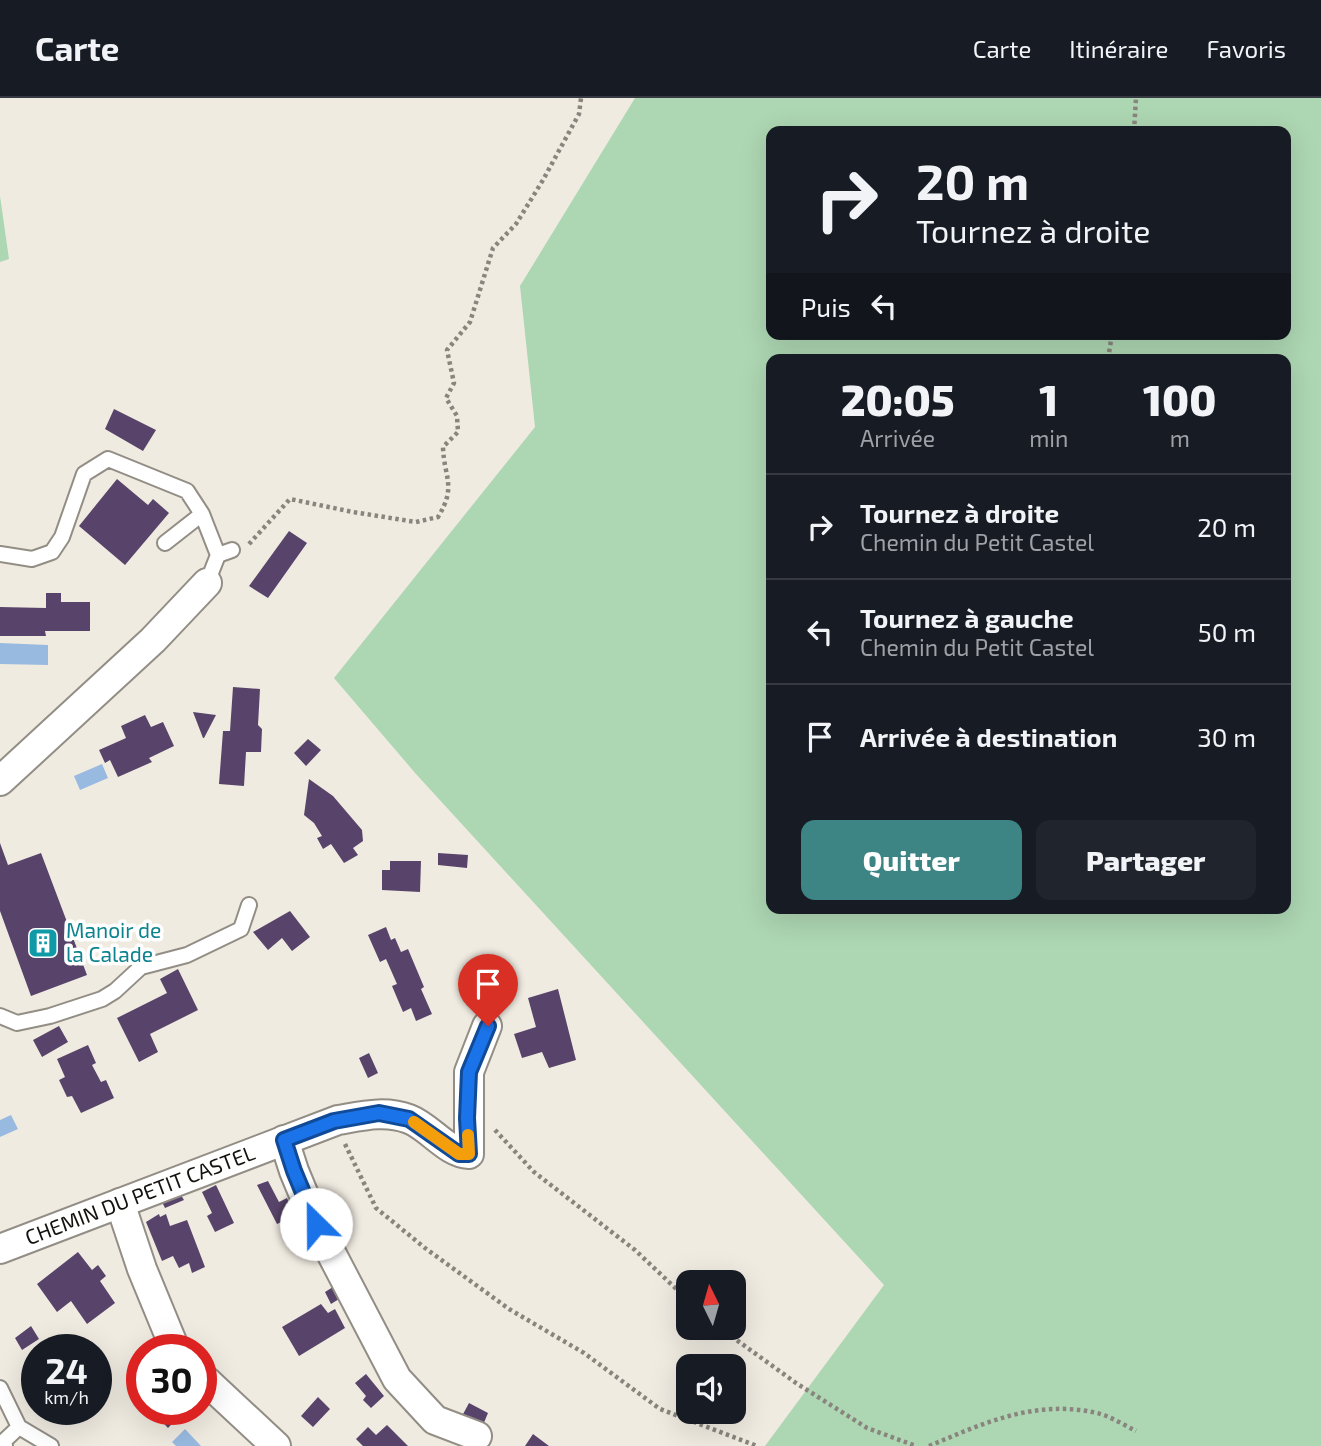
<!DOCTYPE html>
<html lang="fr">
<meta charset="utf-8">
<style>
body{margin:0;font-family:"Exo 2",sans-serif;background:#20242c;color:#f1f3f6;height:100vh;display:flex;flex-direction:column;font-size:26px;white-space:nowrap}
*{box-sizing:border-box;margin:0}
p{font-size:23px;color:#9ea1a6}
.icon{flex:none;width:38px;height:38px;fill:none;stroke:currentColor;stroke-width:2;stroke-linecap:round;stroke-linejoin:round}
.map{position:relative;flex:1;overflow:hidden}
.details{position:absolute;left:766px;top:256px;width:525px;height:560px;display:flex;flex-direction:column;background:#171b24;border-radius:14px;box-shadow:0 7px 28px #0002}
.details>*{flex:none}
.top-card{position:absolute;left:766px;top:28px;width:525px;height:214px;border-radius:14px;box-shadow:0 7px 28px #0002;background:#171b24;color:#f1f3f6;overflow:hidden}
.needle{width:46px;rotate:355deg}
.controls{position:absolute;left:676px;top:1172px;display:grid;gap:14px}
.controls a{display:grid;place-items:center;width:70px;height:70px;border-radius:14px;background:#171b24;box-shadow:0 7px 28px #0002;font-size:35px}
.speed{position:absolute;left:21px;top:1236px;display:flex;gap:14px;font-size:35px;font-weight:700;text-align:center}
.speed>*{display:grid;place-content:center;width:91px;height:91px;border-radius:50%;background:#171b24;box-shadow:0 7px 28px #0002;line-height:1}
.speed small{font-size:18px;font-weight:400}
.speed .limit{border:10px solid #d22;background:#fff;color:#111}
.pin{position:absolute;display:grid;place-items:center;width:60px;height:60px;color:#fff;margin:-72px -30px;border-radius:50% 50% 50% 0;rotate:-45deg;box-shadow:0 0 7px #0007}
.pin .icon{rotate:45deg}
.me{position:absolute;width:77px;margin:-38px;rotate:337deg;stroke-linejoin:round;filter:drop-shadow(0 0 5px #0008)}
.turn{display:flex;align-items:center;gap:24px;height:147px;padding:0 35px;font-size:32px}
.turn .icon{width:91px;height:91px;stroke-width:2.5}
.turn b{display:block;font-size:49px;line-height:60px}
.then{display:flex;align-items:center;height:66px;padding:0 35px;background:#0003;gap:14px;font-size:26px}
.eta{display:flex;justify-content:space-evenly;align-items:center;height:119px;text-align:center}
.eta b{font-size:42px;font-weight:800;line-height:49px}
.button{display:flex;gap:14px;margin-top:auto;padding:14px 35px}
.button a{flex:1;height:80px;border-radius:14px;background:#3c8584;color:#fff;font-size:28px;font-weight:800;line-height:80px;text-align:center}
.button a+a{background:#20242c;color:#f1f3f6}
ul{padding:0;list-style:none}
li{display:flex;align-items:center;gap:21px;height:105px;padding:0 35px;border-top:2px solid #363941}
li div{flex:1}
li b{display:block;font-size:26px}
li em{font-style:normal}
header{display:flex;align-items:center;gap:42px;box-sizing:border-box;height:98px;padding:0 35px;background:#171b24;border-bottom:2px solid #363941}
header strong{font-size:33px}
nav{display:flex;gap:38px;margin-inline-start:auto;font-size:24px}
.map>svg:first-child{display:block}
.green{fill:#add6b2;fill-rule:evenodd}
.water{fill:#99bae0}
.building{fill:#58446a}
.lines{fill:none;stroke-linecap:round;stroke-linejoin:round}
.lane-casing{stroke:#938e85;stroke-width:18}
.street-casing{stroke:#938e85;stroke-width:32}
.path{stroke:#89857e;stroke-width:4.5;stroke-dasharray:3.5 3.5;stroke-linecap:butt}
.lane{stroke:#fff;stroke-width:14}
.street{stroke:#fff;stroke-width:28}
.route-casing{stroke:#114b97;stroke-width:18}
.route{stroke:#1a73e8;stroke-width:12}
.slow{stroke:#f59e0b;stroke-width:12}
.labels{text-anchor:middle;stroke-width:7;stroke-linejoin:round;paint-order:stroke}
.culture-label{font-size:21px;fill:#0d838f;stroke:#fff;text-anchor:start}
.street-label{font-size:21px;fill:#14120f;stroke:#fff}
</style>
<header>
<strong>Carte</strong>
<nav><a>Carte</a><a>Itinéraire</a><a>Favoris</a></nav>
</header>
<div class="map">
<svg width="1321" height="1348" viewBox="0 0 1321 1348">
<rect width="100%" height="100%" fill="#f0ebe1"/>
<!-- green -->
<path class="green" d="M635,0H1321V1348H765L884,1187L416,676L334,580L535,329L520,188ZM772,33H1286V236H772ZM772,261H1286V810H772Z
M0,98L9,161L0,164Z"/>
<!-- water -->
<path class="water" d="M0,545L48,547V567L0,566Z
M102,666L108,680L80,692L74,678Z
M11,1017L18,1031L0,1039V1022Z
M185,1331L201,1348H176L172,1344Z"/>
<!-- building -->
<path class="building" d="M114,311L156,332L143,353L105,331Z
M117,381L148,407L153,401L169,415L125,467L79,428Z
M289,433L307,445L268,500L249,488Z
M46,495H61V504H90V533H45L46,538H0V509L46,510Z
M233,589L260,591L258,627L262,631L261,654H246L244,688L219,686L223,633H230Z
M193,614L216,617L204,640H203Z
M145,617L151,629L163,624L174,648L149,660L152,664L118,679L110,662L105,665L99,652L126,640L121,628Z
M308,641L321,652L306,668L294,655Z
M309,681L333,698L362,732L363,743L353,750L358,757L344,765L331,746L323,751L317,740L322,738L314,725L304,717Z
M0,745L8,767L41,755L87,877L31,898L0,813Z
M438,755L468,757L467,770L438,767Z
M390,763H421L420,794L382,792V772H390Z
M290,813L310,839L292,853L282,840L268,852L253,834Z
M386,829L391,842L395,840L401,854L408,851L424,889L421,891L432,916L416,923L411,910L403,914L392,888L397,886L386,861L380,864L368,837Z
M178,871L198,912L150,936L158,954L139,964L117,920L167,895L160,881Z
M558,891L576,962L549,970L542,954L522,960L514,936L536,929L528,900Z
M59,928L68,944L42,959L33,942Z
M88,947L96,965L92,967L101,984L106,982L114,1000L81,1015L72,998L67,999L59,982L65,979L57,961Z
M369,955L378,975L368,980L359,960Z
M268,1083L279,1104L287,1100L295,1118L277,1126L257,1087Z
M216,1087L234,1125L215,1134L207,1118L212,1115L202,1094Z
M179,1094L184,1102L165,1110L161,1102Z
M159,1116L160,1119L166,1116L170,1128L187,1122L205,1169L192,1175L189,1165L179,1170L173,1158L162,1163L146,1124Z
M78,1154L92,1172L98,1167L106,1178L100,1183L115,1205L87,1226L71,1203L57,1214L37,1186Z
M333,1189L339,1201L331,1206L325,1194Z
M321,1206L328,1215L335,1211L345,1230L299,1258L282,1229Z
M31,1228L39,1241L22,1252L15,1240Z
M366,1276L384,1298L371,1310L363,1302L366,1298L355,1285Z
M142,1287V1302L134,1294Z
M318,1299L330,1311L313,1329L301,1318Z
M469,1305L488,1315L483,1327L462,1318Z
M65,1311H71L76,1315L66,1325L57,1318Z
M150,1311H186L168,1330Z
M387,1327L408,1348H363L356,1341L368,1329L376,1337Z
M533,1336L549,1348H525Z"/>
<g class="lines">
<!-- lane casing -->
<g class="lane-casing">
<path id="lane" d="M165,445L202,416
M0,456L32,461L52,454L62,439L84,376L108,361L187,393L202,416L218,457L207,485
M218,457L232,452
M0,918L17,925L50,918L102,901L115,893L141,869L187,857L241,831L249,807
M0,1290L19,1329
M5,1348L3,1344L19,1329L51,1348"/>
</g>
<!-- street casing -->
<g class="street-casing">
<g id="street">
<path d="M0,683L153,542L207,485"/>
<path d="M284,1042L294,1073L316,1126L397,1281L435,1322L477,1338"/>
<path d="M120,1105L142,1171L175,1251"/>
<path id="s1" d="M0,1151L338,1022C362,1018 385,1012 409,1021C430,1029 447,1055 469,1056V974L487,928"/>
<path d="M201,1278L276,1348"/>
</g>
</g>
<!-- path -->
<path class="path" d="M1134,33L1136,0
M1108,261L1112,236
M249,446L290,401L353,414L416,424L438,419C457,388 444,380 443,349L458,334L457,318L446,300L454,285L447,252L470,224L493,150L516,126L543,82L579,16L581,0
M495,1032L534,1074L635,1152L688,1202
M345,1046L376,1110L425,1150L509,1211L584,1255L660,1311L757,1348
M720,1230L796,1285L867,1330L916,1348
M929,1348C984,1325 1035,1301 1097,1315C1110,1318 1124,1327 1136,1333"/>
<!-- lane -->
<use href="#lane" class="lane"/>
<!-- street -->
<use href="#street" class="street"/>
</g>
<g class="lines">
<!-- route casing -->
<g class="route-casing">
<path id="route" d="M316,1126L294,1073L284,1042L334,1023L379,1015L409,1021L459,1056H469L467,1020L469,974L488,928"/>
</g>
<!-- route -->
<use href="#route" class="route"/>
<!-- slow -->
<path class="slow" d="M414,1024L459,1056H469L468,1037"/>
</g>
<!-- icons -->
<defs>
<g id="building-square" transform="scale(1.575)"><rect x="-9" y="-9" width="18" height="18" rx="4" fill="#0f9aa8" stroke="#fff"/><path d="M-4-6H4V6H1V3H-1V6H-4ZM-2.5-4.3h1.7v1.8h-1.7ZM.8-4.3h1.7v1.8H.8ZM-2.5-1h1.7V.8h-1.7ZM.8-1h1.7V.8H.8Z" fill="#fff"/></g>
</defs>
<g fill-rule="evenodd">
<use href="#building-square" x="43" y="845"/>
</g>
<g class="labels">
<!-- culture labels -->
<g class="culture-label">
<text x="66" y="840">Manoir de<tspan x="66" dy="24">la Calade</tspan></text>
</g>
<!-- street labels -->
<g class="street-label">
<text dy="7" stroke="none"><textPath href="#s1" startOffset="150">CHEMIN DU PETIT CASTEL</textPath></text>
</g>
</g>
</svg>
<div class="controls">
<a><svg class="needle" viewBox="-14 -14 28 28"><path d="M0-13l5 13h-10z" fill="#e53935"/><path d="M0 13l5-13h-10z" fill="#9ea1a6"/></svg></a>
<a><svg class="icon" aria-label="sound" viewBox="0 0 24 24"><path d="M4 9h4l5-4v14l-5-4H4zM17 9q2 3 0 6"/></svg></a>
</div>
<div class="speed"><div>24<small>km/h</small></div><div class="limit">30</div></div>
<div class="pin" style="left:488px;top:928px;background:#d93025"><svg class="icon" aria-label="arrive" viewBox="0 0 24 24"><path d="M6 21V4h12l-3 4 3 4H6"/></svg></div>
<svg class="me" style="left:316px;top:1126px" viewBox="-20 -20 40 40"><circle r="19" fill="#fff"/><path d="M0-13L10 11 0 6-10 11z" fill="#1a73e8"/></svg>
<div class="top-card">
<div class="turn"><svg class="icon" aria-label="right" viewBox="0 0 24 24"><path d="M7 20v-9h11M14 6l5 5-5 5"/></svg><div><b>20 m</b>Tournez à droite</div></div>
<div class="then">Puis<svg class="icon" aria-label="left" viewBox="0 0 24 24"><path d="M17 20v-9H6M10 6l-5 5 5 5"/></svg></div>
</div>
<section class="details">
<div class="eta">
<div><b>20:05</b><p>Arrivée</p></div>
<div><b>1</b><p>min</p></div>
<div><b>100</b><p>m</p></div>
</div>
<ul>
<li><svg class="icon" aria-label="right" viewBox="0 0 24 24"><path d="M7 20v-9h11M14 6l5 5-5 5"/></svg><div><b>Tournez à droite</b><p>Chemin du Petit Castel</p></div><em>20 m</em></li>
<li><svg class="icon" aria-label="left" viewBox="0 0 24 24"><path d="M17 20v-9H6M10 6l-5 5 5 5"/></svg><div><b>Tournez à gauche</b><p>Chemin du Petit Castel</p></div><em>50 m</em></li>
<li><svg class="icon" aria-label="arrive" viewBox="0 0 24 24"><path d="M6 21V4h12l-3 4 3 4H6"/></svg><div><b>Arrivée à destination</b></div><em>30 m</em></li>
</ul>
<div class="button"><a>Quitter</a><a>Partager</a></div>
</section>
</div>
